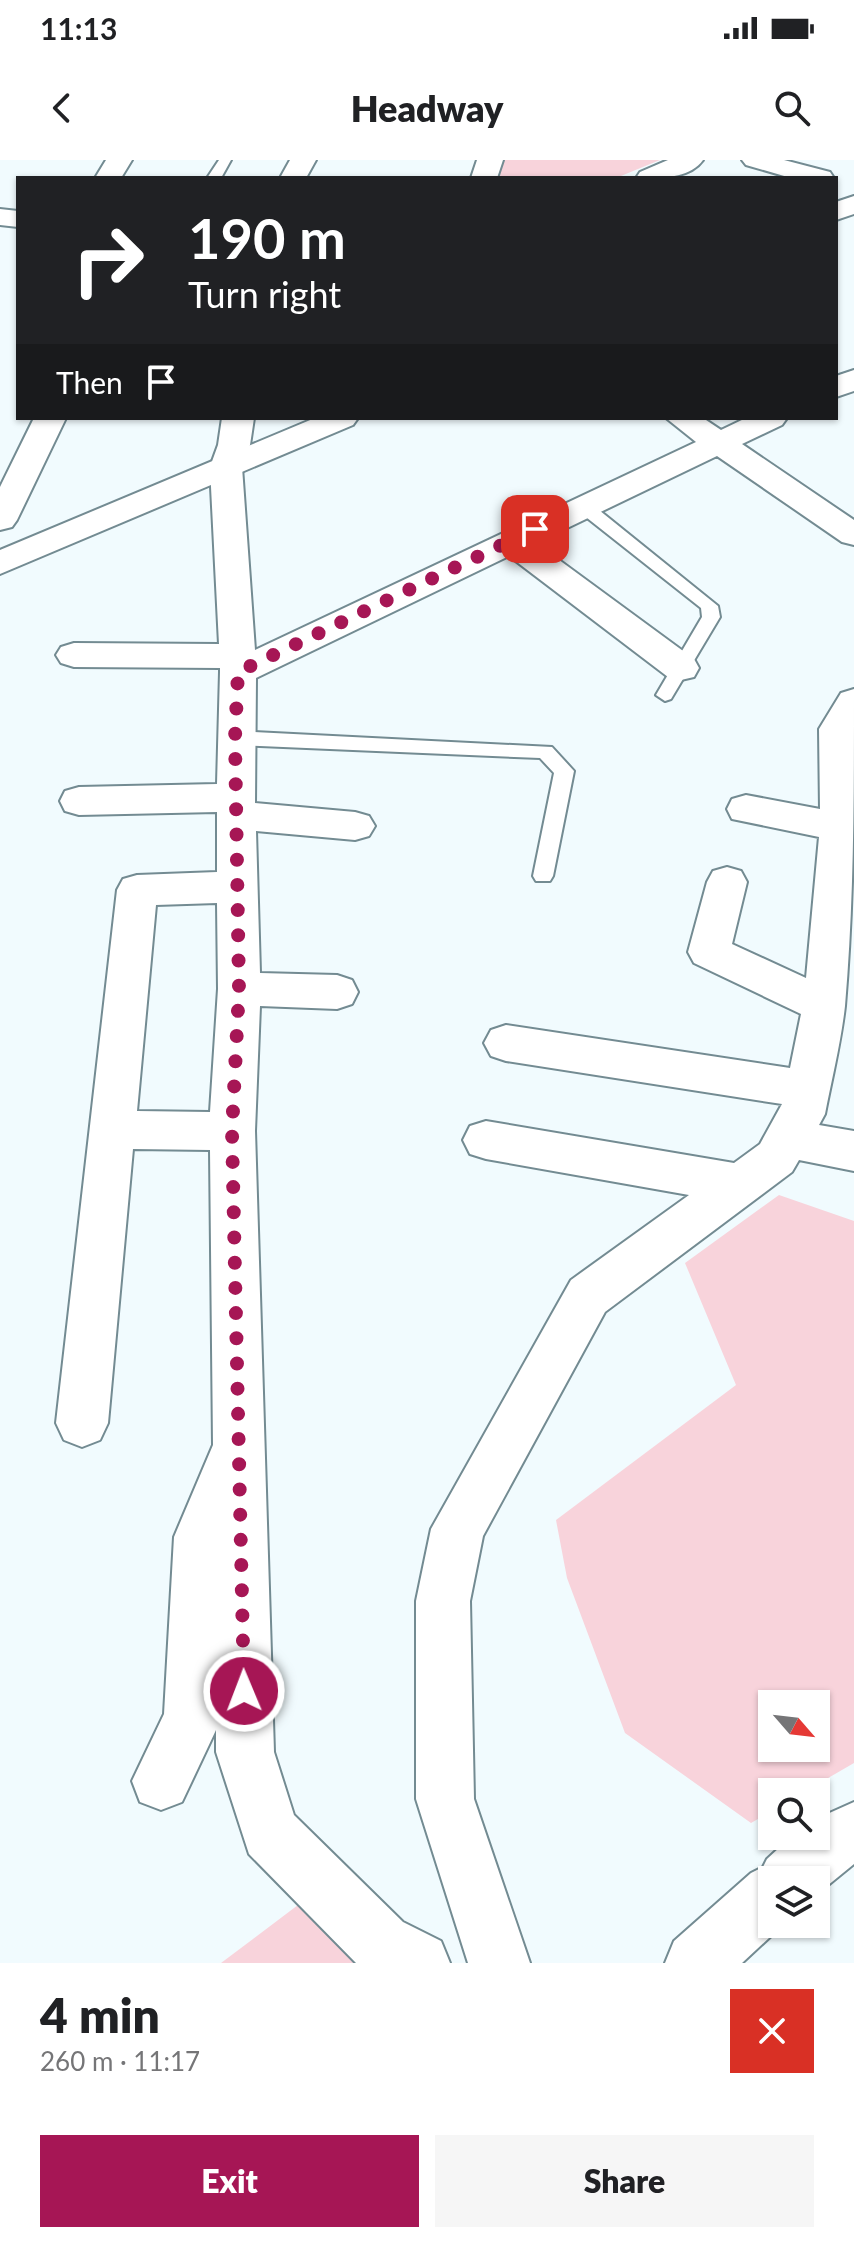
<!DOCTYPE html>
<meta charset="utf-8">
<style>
body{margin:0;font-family:Lato,sans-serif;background:#f6f6f6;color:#202124;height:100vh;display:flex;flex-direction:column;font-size:30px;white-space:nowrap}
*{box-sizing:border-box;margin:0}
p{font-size:26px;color:#757577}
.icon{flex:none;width:44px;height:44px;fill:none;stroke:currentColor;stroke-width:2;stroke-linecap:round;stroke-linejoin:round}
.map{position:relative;height:1803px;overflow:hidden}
.details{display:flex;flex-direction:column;background:#fff;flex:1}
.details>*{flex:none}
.top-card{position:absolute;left:16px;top:16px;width:822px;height:244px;border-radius:0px;box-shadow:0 2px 6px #0004;background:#202124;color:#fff;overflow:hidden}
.needle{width:52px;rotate:118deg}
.tools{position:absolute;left:758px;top:1530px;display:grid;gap:16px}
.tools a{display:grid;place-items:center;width:72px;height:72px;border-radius:0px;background:#fff;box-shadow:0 2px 6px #0004;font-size:40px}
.pin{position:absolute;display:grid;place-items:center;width:68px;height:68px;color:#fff;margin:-34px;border-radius:16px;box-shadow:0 4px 12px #0006}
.me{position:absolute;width:88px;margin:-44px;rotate:359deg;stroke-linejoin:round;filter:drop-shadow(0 0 6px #0008)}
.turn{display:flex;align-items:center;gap:28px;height:168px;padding:0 40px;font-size:36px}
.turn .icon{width:104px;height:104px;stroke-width:2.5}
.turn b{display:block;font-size:56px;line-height:68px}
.then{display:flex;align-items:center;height:76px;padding:0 40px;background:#0003;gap:16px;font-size:30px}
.round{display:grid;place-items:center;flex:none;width:84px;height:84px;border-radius:0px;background:#f6f6f6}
.overview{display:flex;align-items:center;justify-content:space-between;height:136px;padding:0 40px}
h1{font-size:48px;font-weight:800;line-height:60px}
.button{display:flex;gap:16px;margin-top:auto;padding:16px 40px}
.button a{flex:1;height:92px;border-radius:0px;background:#a61655;color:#fff;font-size:32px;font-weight:800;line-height:92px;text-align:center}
.button a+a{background:#f6f6f6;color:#202124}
.status{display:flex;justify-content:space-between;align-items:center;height:56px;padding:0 40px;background:#fff;direction:ltr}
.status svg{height:22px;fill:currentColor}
header{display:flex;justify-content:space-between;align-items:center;height:104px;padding:0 40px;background:#fff;font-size:36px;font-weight:800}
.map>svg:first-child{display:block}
.green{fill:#f8d3db;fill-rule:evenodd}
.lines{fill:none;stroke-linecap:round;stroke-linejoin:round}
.lane-casing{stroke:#738b92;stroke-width:4}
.street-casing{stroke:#738b92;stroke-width:4}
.secondary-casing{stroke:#738b92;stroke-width:4}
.lane{fill:#fff;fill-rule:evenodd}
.street{fill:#fff;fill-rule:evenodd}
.secondary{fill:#fff;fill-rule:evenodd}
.route{stroke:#a61655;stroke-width:14;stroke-dasharray:0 25.2}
</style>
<div class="status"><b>11:13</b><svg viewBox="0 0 49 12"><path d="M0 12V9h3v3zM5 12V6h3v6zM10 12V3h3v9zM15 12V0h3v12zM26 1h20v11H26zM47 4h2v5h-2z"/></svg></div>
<header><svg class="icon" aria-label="back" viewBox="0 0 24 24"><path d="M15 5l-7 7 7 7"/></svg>Headway<svg class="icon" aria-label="search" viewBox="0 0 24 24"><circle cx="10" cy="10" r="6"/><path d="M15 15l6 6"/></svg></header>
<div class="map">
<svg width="854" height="1803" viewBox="0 0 854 1803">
<rect width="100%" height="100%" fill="#f1fbfe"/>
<!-- green -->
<path class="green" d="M503,0H660L616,18H496Z
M779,1035L854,1061V1603L804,1632H772V1651L751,1663L625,1573L567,1418L556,1360L736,1225L685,1103ZM816,1544V1588H772V1544Z
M298,1745L373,1803H221Z"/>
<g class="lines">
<!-- lane casing -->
<g class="lane-casing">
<path id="lane" d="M219,0H231L221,18H207Z
M583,341L589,342L718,446L720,457L671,539L665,541L656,535L702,457L701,448L577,350L575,346L577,342Z
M235,571L552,587L574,611L553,716L550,721H536L533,716L554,613L540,598L235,585L226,578Z"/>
</g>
<!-- street casing -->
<g class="street-casing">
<path id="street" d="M106,0H132L121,18H95Z
M290,0H316L306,18H280Z
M477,0H503L497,18H471Z
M668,0H703C689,20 657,18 636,18L640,12Z
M742,0H784L830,12L834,18H791L746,5Z
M0,49L18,51V67L0,65Z
M854,210V231L836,237V216Z
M34,258H66L17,360L12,367L0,370V327Z
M222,258H254L250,285L242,307L255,490L696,282L666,258H703L721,270L746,258H787L782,265L742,284L854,360V385L842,382L717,296L536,383L694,499L699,508L694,517L681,520L668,517L509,396L256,518L255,643L355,652L369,656L375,666L369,676L355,680L256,671L260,813L337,815L352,820L358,832L352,844L337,849L260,846L255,971L274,1592L294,1655L403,1762L441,1781L450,1803H356L249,1694L216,1592V1570L182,1642L161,1650L140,1642L132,1621L164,1554L174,1377L213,1285L210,990L133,989L108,1263L100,1280L82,1287L64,1280L56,1263L117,730L123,719L137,715L217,712V652L79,655L65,651L60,641L65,631L79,627L217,624L220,512V508L74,507L61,503L56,495L61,487L74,483L219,484L210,307L218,285ZM217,743L218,829L210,952L137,951L156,745Z
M854,529C854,635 854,742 845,846C841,882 832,918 825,954L819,965L854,971V1011L799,1000L792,1012L605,1152L483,1376L470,1441L474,1639L530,1803H468L416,1639V1441L431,1369L571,1120L689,1035L486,999L470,994L463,980L470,966L486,961L734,1003L760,984L782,944L506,901L491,896L484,883L491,870L506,865L790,908L801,854L694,803L688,792L707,722L713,711L727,707L741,711L747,722L732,784L806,818L819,677L732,659L727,649L732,639L746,635L820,649L819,569L841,533Z
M854,1642V1704L816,1735V1720H772V1764H784L742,1803H665L674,1781L751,1713L763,1707L767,1699L792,1676H816V1659Z"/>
</g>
<!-- secondary casing -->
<g class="secondary-casing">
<path id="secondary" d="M854,36V54L836,60V42Z
M315,258H358L353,265L0,414V390Z"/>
</g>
<!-- lane -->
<use href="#lane" class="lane"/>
<!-- street -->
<use href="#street" class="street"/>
<!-- secondary -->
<use href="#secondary" class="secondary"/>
</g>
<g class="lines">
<!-- route -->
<path class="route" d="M244,1531L232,971L239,829L235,578L238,512L535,369"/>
</g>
</svg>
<div class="tools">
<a><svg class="needle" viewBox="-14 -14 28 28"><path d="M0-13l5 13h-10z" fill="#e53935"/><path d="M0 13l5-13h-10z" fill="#757577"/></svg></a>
<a><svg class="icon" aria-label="search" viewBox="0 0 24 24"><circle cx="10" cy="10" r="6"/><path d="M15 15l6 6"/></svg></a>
<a><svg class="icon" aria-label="layers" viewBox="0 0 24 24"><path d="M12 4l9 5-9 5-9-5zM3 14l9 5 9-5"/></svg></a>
</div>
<div class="pin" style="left:535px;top:369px;background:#d93025"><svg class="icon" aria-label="arrive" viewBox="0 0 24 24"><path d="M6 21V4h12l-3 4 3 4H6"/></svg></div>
<svg class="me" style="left:244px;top:1531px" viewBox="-20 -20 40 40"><circle r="17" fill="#a61655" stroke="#fff" stroke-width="3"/><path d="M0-11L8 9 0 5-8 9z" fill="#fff"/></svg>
<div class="top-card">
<div class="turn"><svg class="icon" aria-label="right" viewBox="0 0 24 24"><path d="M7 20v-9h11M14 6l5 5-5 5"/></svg><div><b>190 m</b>Turn right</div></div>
<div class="then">Then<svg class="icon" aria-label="arrive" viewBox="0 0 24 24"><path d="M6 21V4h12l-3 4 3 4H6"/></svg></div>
</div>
</div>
<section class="details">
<div class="overview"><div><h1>4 min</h1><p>260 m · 11:17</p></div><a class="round" style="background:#d93025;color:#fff"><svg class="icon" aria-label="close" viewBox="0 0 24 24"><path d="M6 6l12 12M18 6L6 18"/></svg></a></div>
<div class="button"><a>Exit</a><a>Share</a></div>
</section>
